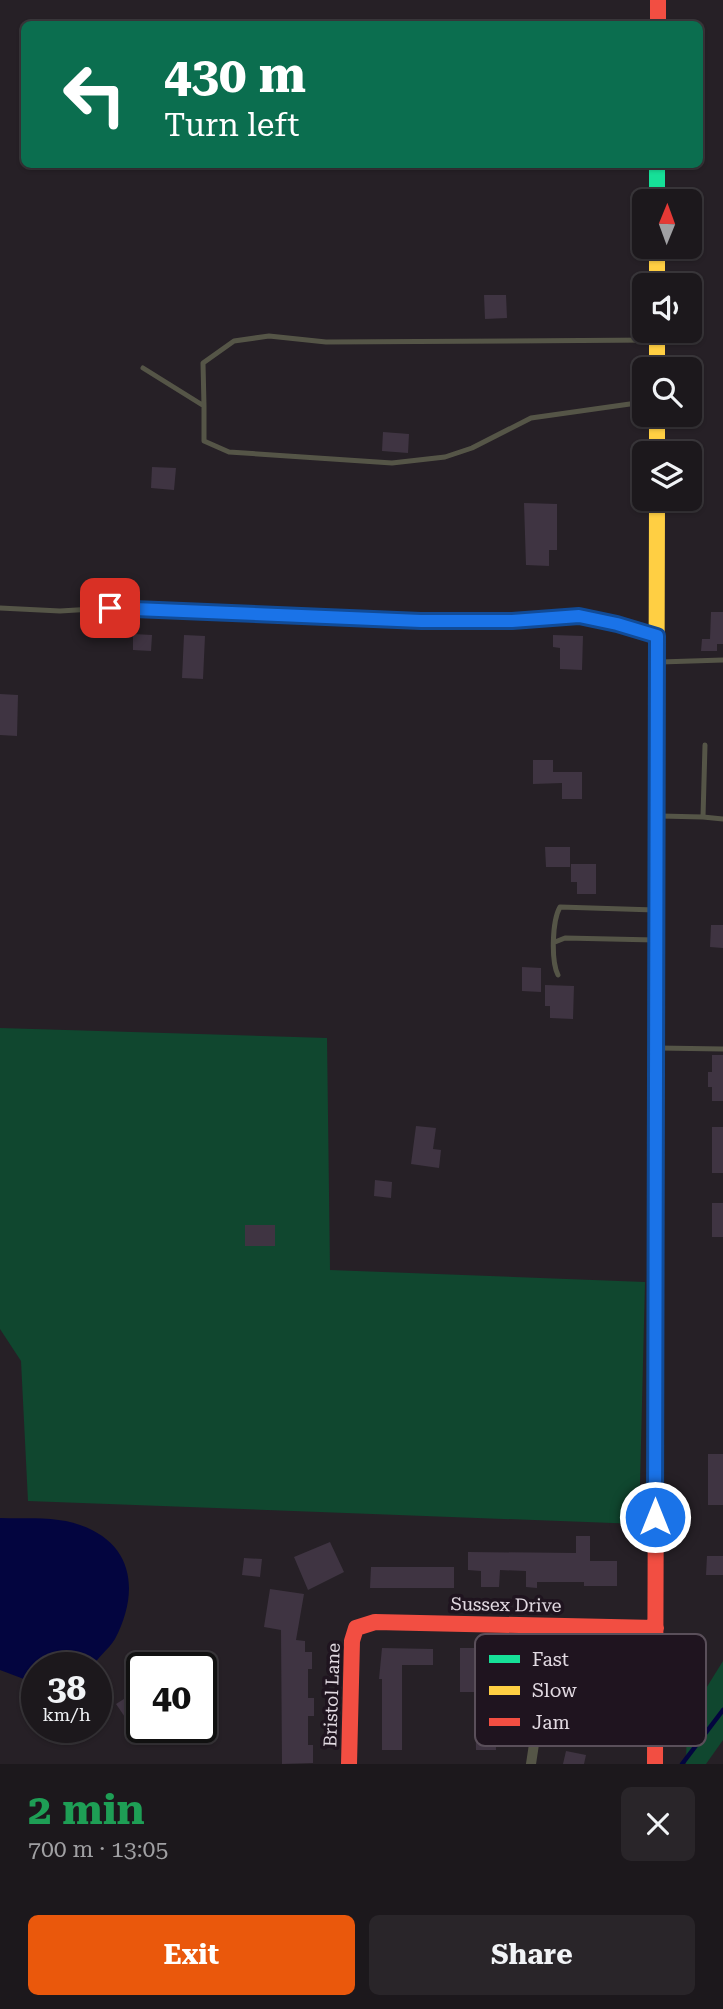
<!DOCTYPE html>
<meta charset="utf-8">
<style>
body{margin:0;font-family:"Roboto Serif",serif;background:#292529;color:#f1f3f6;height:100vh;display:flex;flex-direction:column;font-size:26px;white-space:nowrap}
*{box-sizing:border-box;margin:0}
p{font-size:23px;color:#a0a0a3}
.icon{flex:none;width:38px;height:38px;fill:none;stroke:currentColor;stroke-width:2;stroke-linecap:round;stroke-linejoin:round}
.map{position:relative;height:1764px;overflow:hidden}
.sheet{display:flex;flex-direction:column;background:#1c181c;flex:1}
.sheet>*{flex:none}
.hud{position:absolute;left:21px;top:21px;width:682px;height:147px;border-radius:10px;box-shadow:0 2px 5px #0004,0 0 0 2px #3a373b;background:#0b6e4f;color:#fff;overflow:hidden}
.needle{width:46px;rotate:1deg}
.buttons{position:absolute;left:632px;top:189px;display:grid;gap:14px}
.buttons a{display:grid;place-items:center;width:70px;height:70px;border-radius:10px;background:#1c181c;box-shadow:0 2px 5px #0004,0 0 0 2px #3a373b;font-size:35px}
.speed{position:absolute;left:21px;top:1652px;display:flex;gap:14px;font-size:35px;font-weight:700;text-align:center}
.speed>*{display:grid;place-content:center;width:91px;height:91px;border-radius:50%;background:#1c181c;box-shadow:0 2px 5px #0004,0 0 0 2px #3a373b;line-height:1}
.speed small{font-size:18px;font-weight:400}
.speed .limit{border:4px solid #111;border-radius:10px;background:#fff;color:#111}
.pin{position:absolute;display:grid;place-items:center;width:60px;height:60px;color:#fff;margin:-30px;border-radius:14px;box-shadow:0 4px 10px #0006}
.me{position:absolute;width:77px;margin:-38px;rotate:0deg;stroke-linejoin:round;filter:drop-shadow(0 0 5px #0008)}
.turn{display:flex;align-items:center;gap:24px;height:147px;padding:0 28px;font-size:32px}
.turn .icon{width:91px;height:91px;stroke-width:2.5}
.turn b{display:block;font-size:49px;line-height:60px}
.round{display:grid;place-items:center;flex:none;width:74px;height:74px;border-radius:10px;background:#292529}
.summary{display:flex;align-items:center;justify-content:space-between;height:119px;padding:0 28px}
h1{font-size:42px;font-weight:700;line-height:52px;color:#1e9e55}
.cta{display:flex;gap:14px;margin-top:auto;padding:14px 28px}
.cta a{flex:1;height:80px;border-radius:10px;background:#ea580c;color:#fff;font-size:28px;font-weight:700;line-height:80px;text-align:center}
.cta a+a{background:#292529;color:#f1f3f6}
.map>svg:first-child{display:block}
.green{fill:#10472f}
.water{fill:#03053f}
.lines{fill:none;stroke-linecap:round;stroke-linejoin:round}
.stream{stroke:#03053f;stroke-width:4.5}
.building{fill:#3f3442}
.lane{stroke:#555547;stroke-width:5}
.street{stroke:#555547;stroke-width:10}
.fast{stroke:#16e098;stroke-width:16}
.slow{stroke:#ffcf43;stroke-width:16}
.jam{stroke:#f24e42;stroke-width:16}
.route-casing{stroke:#114b97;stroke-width:18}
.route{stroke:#1a73e8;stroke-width:12}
.labels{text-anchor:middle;stroke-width:7;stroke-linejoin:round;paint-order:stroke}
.street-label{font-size:18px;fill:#e2dae2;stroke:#1f141f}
.key{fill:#1f141f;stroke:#5a4f5a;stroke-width:2}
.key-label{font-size:19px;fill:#e2dae2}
</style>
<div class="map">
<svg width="723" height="1764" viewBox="0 0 723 1764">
<rect width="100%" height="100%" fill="#262026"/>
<!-- green -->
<path class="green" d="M0,1028L327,1038L330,1270L645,1282L639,1524L28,1501L21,1361L0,1329Z
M723,1661V1740L706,1764H686L687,1719Z"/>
<!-- water -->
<path class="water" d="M0,1518C25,1519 56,1516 80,1525C135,1544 139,1593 115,1639C108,1650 98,1657 91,1668H37V1684L0,1670Z"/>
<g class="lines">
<!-- stream -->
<path class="stream" d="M682,1764L723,1710"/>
</g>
<!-- building -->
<path class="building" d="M484,295H506L507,318L485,319Z
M383,432L409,434L408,453L382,451Z
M152,467L176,468L174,490L151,488Z
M524,503L557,504V550H549V566L526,565Z
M711,612H723V644H717V651H701L702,639H710Z
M133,634L152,635L151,651L133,650Z
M184,635L205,636L203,679L182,678Z
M553,635L583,636L582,670L560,669V648L553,647Z
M0,694L18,695L17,736L0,735Z
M533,760H553V772H582V799H562V783L533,784Z
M545,847H570V867H546Z
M571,864H596V894H577V882H571Z
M711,925H723V948L710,947Z
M522,967L541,968V992L522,991Z
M545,985L574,986L573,1019L550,1018V1006H545Z
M712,1055H723V1101H712V1087H708V1072H712Z
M416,1126L436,1128L433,1149L441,1150L439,1168L411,1164Z
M712,1127H723V1173H712Z
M375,1180L392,1182L391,1198L374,1196Z
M712,1203H723V1237H712Z
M245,1225H275V1246H245Z
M708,1454H723V1505H708Z
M576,1536H590V1561H617V1586H584V1582H537V1588L526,1587V1571L500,1570L499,1587H481V1571L468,1570V1552L576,1553Z
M330,1542L344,1572L308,1590L294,1557Z
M707,1556H723V1575H706Z
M244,1558L262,1559L260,1577L242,1575Z
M371,1567H454V1588H370Z
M270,1589L304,1594L296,1640L305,1641V1652H312V1669H308V1698H314V1716H308V1745H313V1763L282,1764L281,1630L264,1627Z
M382,1648L433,1649V1665H402V1750H382V1679H379Z
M460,1648H482V1654H500V1670H482V1692H460Z
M135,1692L142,1702V1715L129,1723L116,1704Z
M475,1710H495L496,1750H476Z
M566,1751L586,1755L584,1764H563Z"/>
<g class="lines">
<!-- lane -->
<path class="lane" d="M143,368L204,406V441L229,452L392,463L445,457L472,448L531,418L644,402
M204,406L203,363L234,341L269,336L326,342L654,340
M0,608L60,611L110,608L421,621H512L578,616L654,635
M660,662L723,660
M660,816L703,817L705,745
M703,817L723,819
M555,942L565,938L655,940
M558,975C551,961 552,921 560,907L655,910
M658,1048L723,1049"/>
<!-- street -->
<path class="street" d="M531,1764L534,1744L539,1624"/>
<!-- fast -->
<path class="fast" d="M657,164V201
M656,1434V888"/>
<!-- slow -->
<path class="slow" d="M657,247V285
M657,331V369
M657,415V453
M656,888L657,499"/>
<!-- jam -->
<path class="jam" d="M658,0V24
M349,1764L352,1641L356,1628L375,1622L656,1628
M655,1764L656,1434"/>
</g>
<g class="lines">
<!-- route casing -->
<g class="route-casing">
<path id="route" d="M110,608L421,621H512L579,616L617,624L657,636L655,1517"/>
</g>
<!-- route -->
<use href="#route" class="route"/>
</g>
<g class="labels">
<!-- street labels -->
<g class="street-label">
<text transform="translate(506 1605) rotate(1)" y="6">Sussex Drive</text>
<text transform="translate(332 1695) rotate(-88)" y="6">Bristol Lane</text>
</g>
</g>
<!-- legend -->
<rect x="475" y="1634" width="231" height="112" rx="10" class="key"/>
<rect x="489" y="1655" width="31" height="8" fill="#16e098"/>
<rect x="489" y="1686" width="31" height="9" fill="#ffcf43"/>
<rect x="489" y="1718" width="31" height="8" fill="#f24e42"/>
<g class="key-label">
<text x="532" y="1666">Fast</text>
<text x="532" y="1697">Slow</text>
<text x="532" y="1729">Jam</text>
</g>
</svg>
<div class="buttons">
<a><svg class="needle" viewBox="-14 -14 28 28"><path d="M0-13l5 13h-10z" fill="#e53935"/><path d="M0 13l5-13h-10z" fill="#a0a0a3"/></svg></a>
<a><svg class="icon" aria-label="sound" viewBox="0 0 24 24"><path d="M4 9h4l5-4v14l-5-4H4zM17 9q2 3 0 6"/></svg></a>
<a><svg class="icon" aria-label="search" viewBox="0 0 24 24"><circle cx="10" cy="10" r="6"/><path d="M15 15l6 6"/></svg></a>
<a><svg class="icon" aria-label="layers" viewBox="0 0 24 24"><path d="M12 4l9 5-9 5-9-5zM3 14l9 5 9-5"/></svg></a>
</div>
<div class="speed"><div>38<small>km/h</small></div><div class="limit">40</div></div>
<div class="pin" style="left:110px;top:608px;background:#d93025"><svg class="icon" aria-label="arrive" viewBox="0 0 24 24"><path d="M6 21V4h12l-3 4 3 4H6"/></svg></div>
<svg class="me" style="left:655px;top:1517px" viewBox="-20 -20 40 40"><circle r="17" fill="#1a73e8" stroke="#fff" stroke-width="3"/><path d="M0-11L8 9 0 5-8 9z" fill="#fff"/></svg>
<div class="hud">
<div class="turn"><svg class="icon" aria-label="left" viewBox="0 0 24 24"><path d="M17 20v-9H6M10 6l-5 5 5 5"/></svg><div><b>430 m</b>Turn left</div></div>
</div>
</div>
<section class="sheet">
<div class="summary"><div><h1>2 min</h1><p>700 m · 13:05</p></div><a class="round"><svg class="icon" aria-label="close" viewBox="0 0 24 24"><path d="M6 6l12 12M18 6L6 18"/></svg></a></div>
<div class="cta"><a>Exit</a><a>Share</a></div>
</section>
